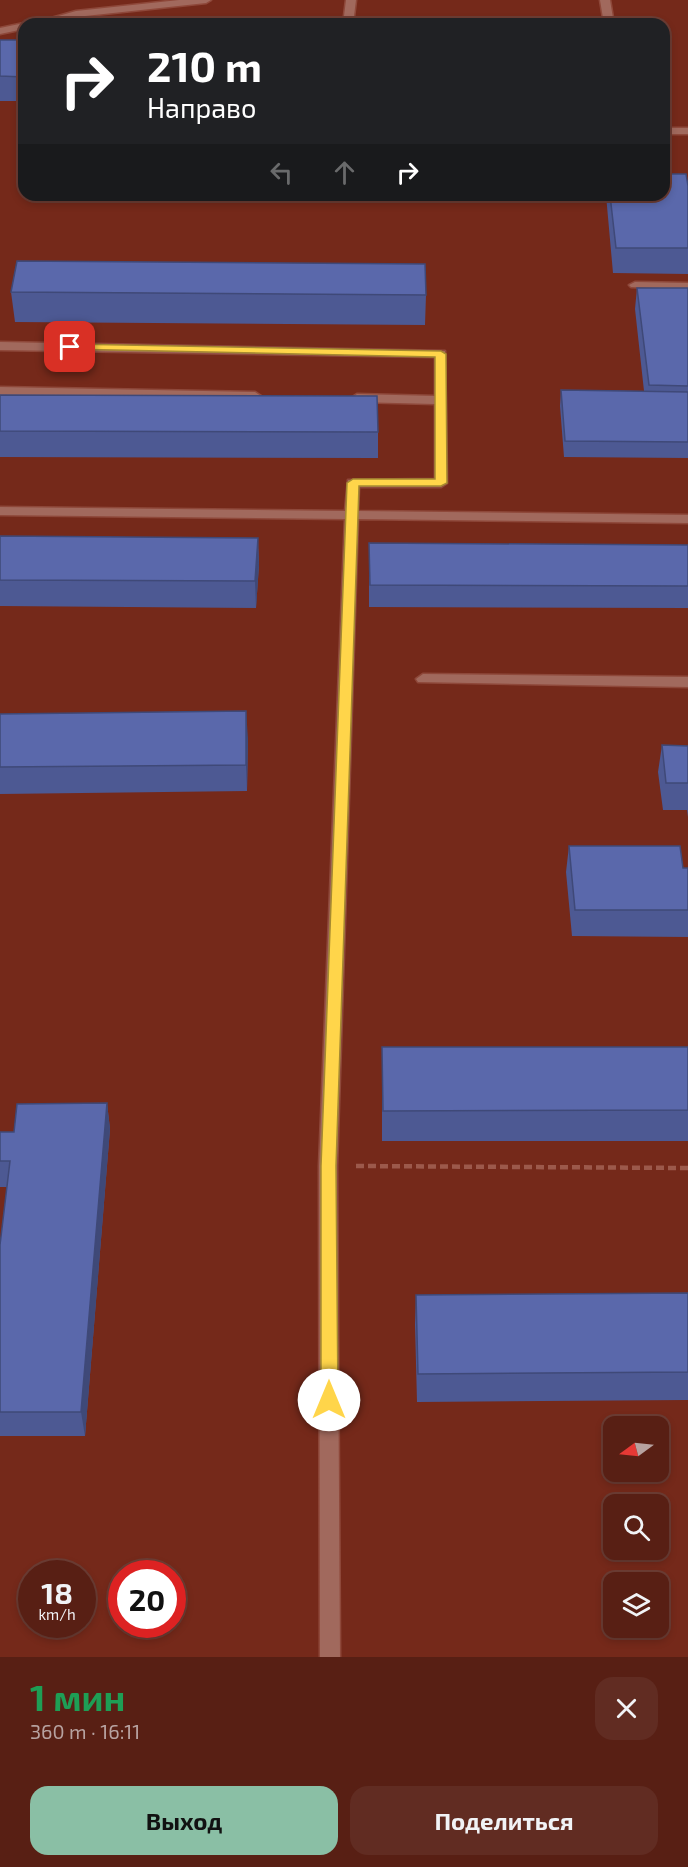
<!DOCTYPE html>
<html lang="ru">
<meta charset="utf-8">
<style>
body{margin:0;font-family:"Exo 2",sans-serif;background:#612c22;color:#f1f3f6;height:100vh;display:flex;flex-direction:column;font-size:22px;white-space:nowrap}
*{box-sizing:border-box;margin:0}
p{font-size:20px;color:#b7a2a0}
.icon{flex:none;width:33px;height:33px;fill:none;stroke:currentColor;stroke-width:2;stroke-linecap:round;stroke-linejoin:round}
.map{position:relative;height:1657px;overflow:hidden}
.side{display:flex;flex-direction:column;background:#581f14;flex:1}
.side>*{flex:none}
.banner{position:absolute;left:18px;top:18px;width:652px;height:183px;border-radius:18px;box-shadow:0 3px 9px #0003,0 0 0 2px #6d3d34;background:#202124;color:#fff;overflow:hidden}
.needle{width:39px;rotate:255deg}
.fabs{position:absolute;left:603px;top:1416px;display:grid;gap:12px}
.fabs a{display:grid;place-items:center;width:66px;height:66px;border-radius:12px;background:#581f14;box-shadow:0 3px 9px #0003,0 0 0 2px #6d3d34;font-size:30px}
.speed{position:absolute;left:18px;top:1560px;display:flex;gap:12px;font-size:30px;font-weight:700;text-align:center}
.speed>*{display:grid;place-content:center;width:78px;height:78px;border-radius:50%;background:#581f14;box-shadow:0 3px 9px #0003,0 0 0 2px #6d3d34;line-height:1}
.speed small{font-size:15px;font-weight:400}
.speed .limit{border:9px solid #d22;background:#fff;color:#111}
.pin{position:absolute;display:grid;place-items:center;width:51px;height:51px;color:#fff;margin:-26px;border-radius:12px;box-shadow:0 3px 9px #0006}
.me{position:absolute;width:66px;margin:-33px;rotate:0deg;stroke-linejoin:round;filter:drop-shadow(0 0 4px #0008)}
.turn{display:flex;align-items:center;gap:21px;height:126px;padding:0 30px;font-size:27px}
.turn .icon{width:78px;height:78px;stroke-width:2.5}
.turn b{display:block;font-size:42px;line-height:51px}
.lanes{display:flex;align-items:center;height:57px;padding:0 30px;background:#0003;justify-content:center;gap:30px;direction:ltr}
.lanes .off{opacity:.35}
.round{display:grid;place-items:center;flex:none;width:63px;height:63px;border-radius:18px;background:#612c22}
.head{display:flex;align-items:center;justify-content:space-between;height:102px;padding:0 30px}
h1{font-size:36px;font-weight:700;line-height:45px;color:#1e9e55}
.cta{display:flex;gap:12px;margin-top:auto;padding:12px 30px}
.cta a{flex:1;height:69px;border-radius:18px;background:#8abfa5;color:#111;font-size:24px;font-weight:700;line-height:69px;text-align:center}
.cta a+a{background:#612c22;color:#f1f3f6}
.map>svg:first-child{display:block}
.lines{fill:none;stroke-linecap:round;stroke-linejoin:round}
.minor-casing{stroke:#8e483a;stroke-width:3}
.path{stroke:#9c594b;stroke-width:4.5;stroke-dasharray:8 4;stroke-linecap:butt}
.minor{fill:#a1695d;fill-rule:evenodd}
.wall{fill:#4d5993}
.shaded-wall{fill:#3f4978}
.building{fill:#5a68ab;stroke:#3f4978;stroke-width:1.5}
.route{fill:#ffd54a;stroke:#a68a30;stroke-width:1.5}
</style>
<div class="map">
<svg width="688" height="1657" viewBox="0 0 688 1657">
<rect width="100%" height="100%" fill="#75291a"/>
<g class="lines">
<!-- minor casing -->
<g class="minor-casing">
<path id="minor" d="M179,0H211L206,3L76,17L47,24H30L76,11Z
M346,0H356L353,24H343Z
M600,0H610L614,24H604Z
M24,23L28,24H24V29L0,34V28Z
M664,128H688V134H664Z
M635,282L688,283V289L631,287L629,285Z
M0,342L445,351L447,483L441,487H359L358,511L688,515V523L358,519L337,1166L340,1657H320L319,1166L345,519L0,515V507L345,511L348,480L435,479V404L357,402L351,398L357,394L435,396V357L0,350Z
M0,387L255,392L261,396L255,400L0,395Z
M423,674L688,677V687L418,682L416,679Z"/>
</g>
<!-- path -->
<path class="path" d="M356,1166L688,1168"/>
<!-- minor -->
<use href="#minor" class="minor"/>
</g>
<!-- wall -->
<path class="wall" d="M0,40H24V101H0Z
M688,186V274L613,273L606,195H664Z
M637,288H688V458L564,457L560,406L561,390L644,391L635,309Z
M11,292L426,295L425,325L15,322Z
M0,395L378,432V458L0,457Z
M0,536L258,538L259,565L256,608L0,606Z
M369,543L688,545V608L369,607Z
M0,714L248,738L247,791L0,794Z
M662,745L688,746V817L687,810H663L658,772Z
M569,846L683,868H688V937L572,936L566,872Z
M382,1047H688V1141H382Z
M107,1103L110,1129L85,1436H0V1245L7,1187H0V1132H14Z
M688,1293V1400L417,1402L415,1324L416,1295Z"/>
<!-- shaded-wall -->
<path class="shaded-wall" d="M258,538L259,565L256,608L255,581Z
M246,711L248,738L247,791L246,765Z
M107,1103L110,1129L85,1436L81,1412Z"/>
<!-- building -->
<path class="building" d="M0,40H24V77L0,76Z
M664,174H686L688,186V248H616L610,195H664Z
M17,261L425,264L426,295L11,292Z
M637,288H688V386L649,385Z
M561,390L688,392V442L565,441Z
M0,395L377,396L378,432L0,431Z
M0,536L258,538L255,581L0,580Z
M369,543L688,545V586L370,585Z
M246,711V765L0,767V714Z
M662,745L688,746V783H666Z
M569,846H680L683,868H688V910H575Z
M382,1047H688V1110L383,1111Z
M107,1103L81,1412H0V1245L10,1161H0V1132H14L17,1104Z
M688,1293V1372L418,1374L416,1295Z"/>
<!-- route -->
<path class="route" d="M70,344L441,351L446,354L447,483L441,486H359L336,1166L338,1400L335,1405L329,1407L323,1405L321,1400V1166L347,483L353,479H435V357L66,349V345Z"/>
</svg>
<div class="fabs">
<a><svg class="needle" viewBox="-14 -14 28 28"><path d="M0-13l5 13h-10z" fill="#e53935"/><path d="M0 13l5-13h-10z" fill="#b7a2a0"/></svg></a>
<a><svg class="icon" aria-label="search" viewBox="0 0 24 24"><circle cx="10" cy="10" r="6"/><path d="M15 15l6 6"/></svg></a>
<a><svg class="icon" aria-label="layers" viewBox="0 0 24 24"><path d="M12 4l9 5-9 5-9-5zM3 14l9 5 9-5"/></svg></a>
</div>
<div class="speed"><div>18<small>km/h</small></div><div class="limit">20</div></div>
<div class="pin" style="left:70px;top:347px;background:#d93025"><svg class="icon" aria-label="arrive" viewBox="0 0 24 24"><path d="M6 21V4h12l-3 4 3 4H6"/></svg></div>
<svg class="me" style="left:329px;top:1400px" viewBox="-20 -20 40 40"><circle r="19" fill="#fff"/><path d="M0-13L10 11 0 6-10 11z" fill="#ffd54a"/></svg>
<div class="banner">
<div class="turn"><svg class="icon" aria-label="right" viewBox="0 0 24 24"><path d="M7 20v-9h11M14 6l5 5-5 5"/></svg><div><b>210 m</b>Направо</div></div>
<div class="lanes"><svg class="icon off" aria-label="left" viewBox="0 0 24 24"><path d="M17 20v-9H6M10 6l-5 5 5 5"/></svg><svg class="icon off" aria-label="ahead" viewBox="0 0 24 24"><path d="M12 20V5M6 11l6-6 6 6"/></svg><svg class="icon" aria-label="right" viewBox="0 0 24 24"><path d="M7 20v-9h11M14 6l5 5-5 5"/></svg></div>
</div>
</div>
<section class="side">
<div class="head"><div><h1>1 мин</h1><p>360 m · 16:11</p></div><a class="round"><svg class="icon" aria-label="close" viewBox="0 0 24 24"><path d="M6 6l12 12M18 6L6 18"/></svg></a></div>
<div class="cta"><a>Выход</a><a>Поделиться</a></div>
</section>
